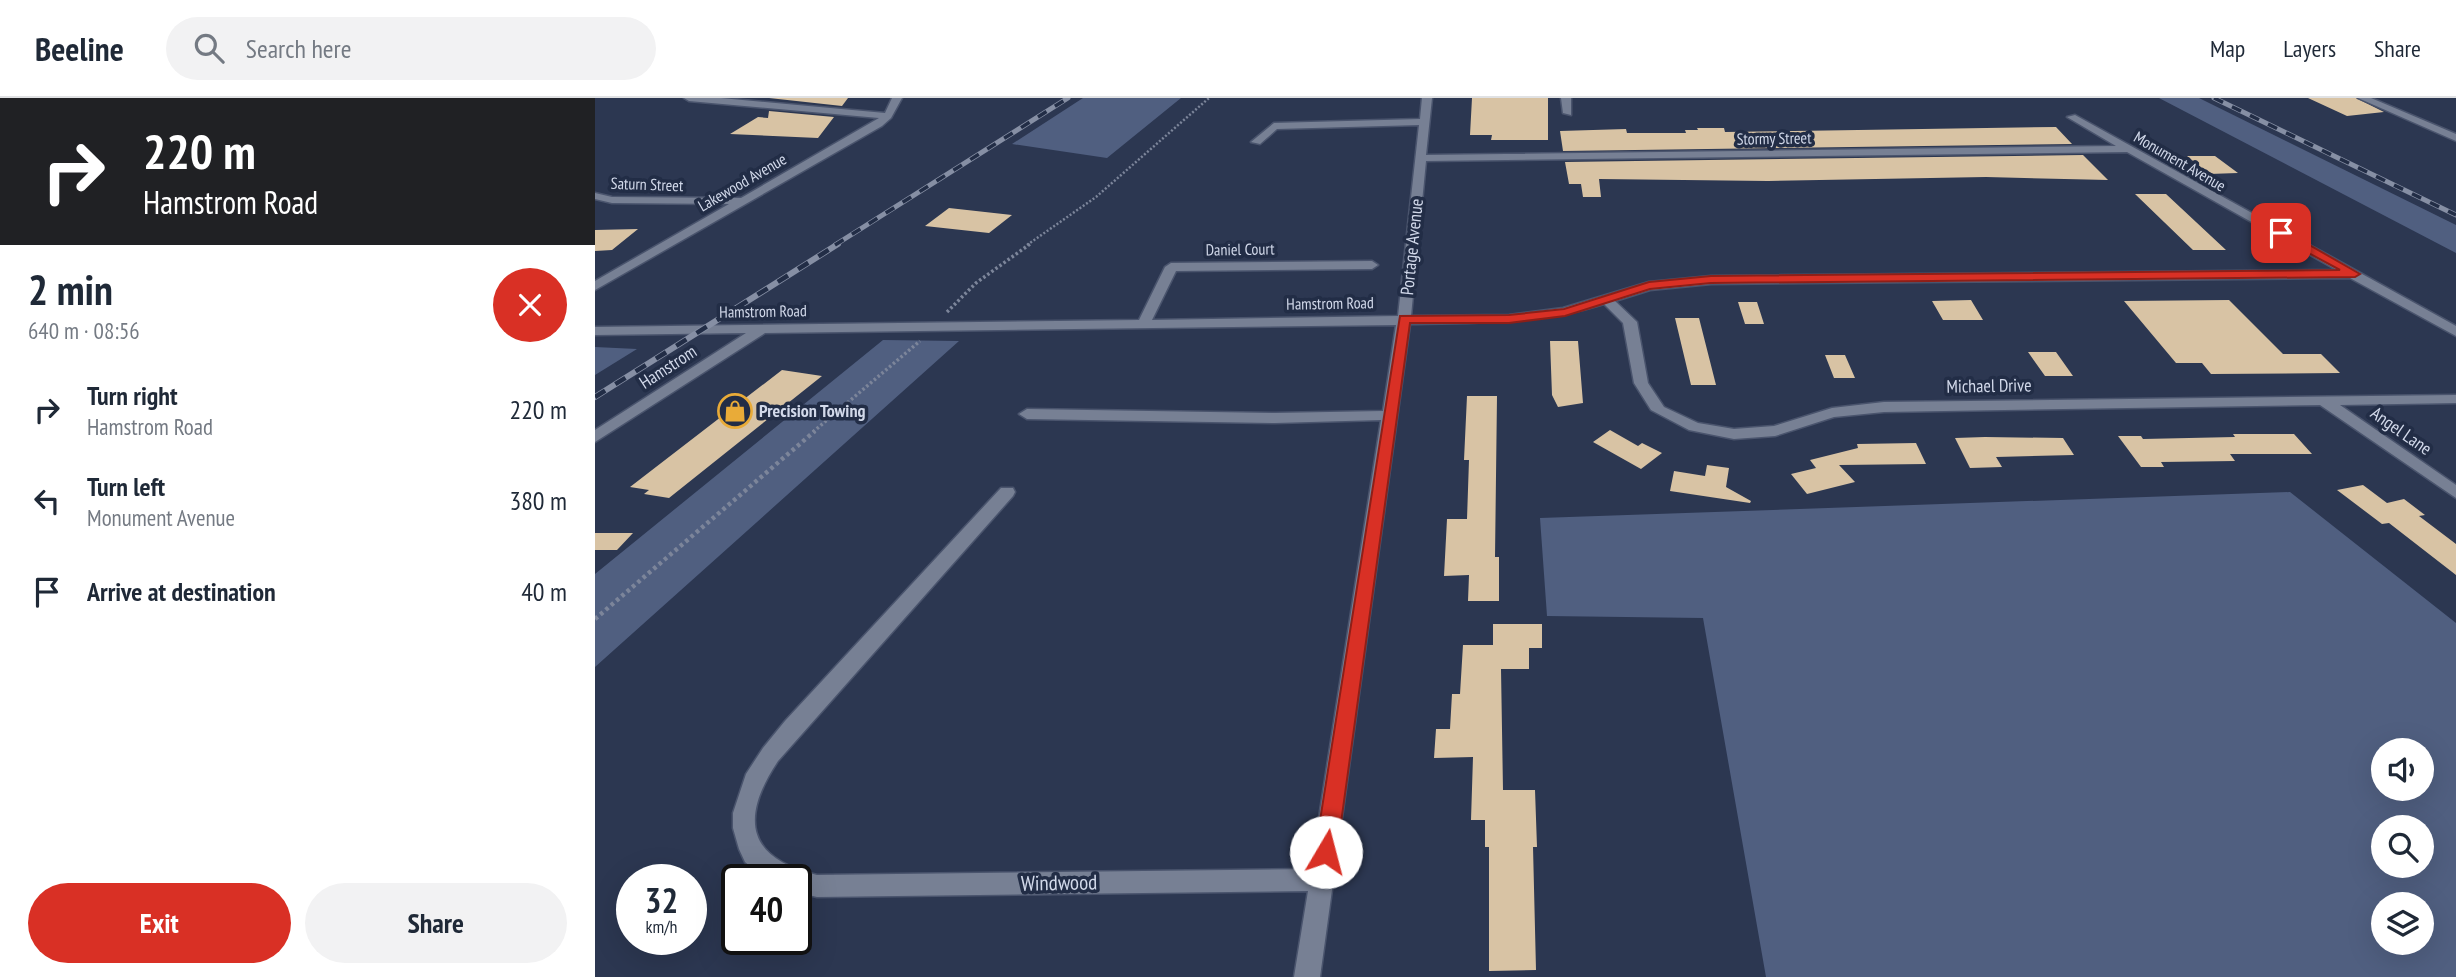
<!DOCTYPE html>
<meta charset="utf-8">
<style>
body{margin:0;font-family:"PT Sans Narrow",sans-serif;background:#f2f2f3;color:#1f2937;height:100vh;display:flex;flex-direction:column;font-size:26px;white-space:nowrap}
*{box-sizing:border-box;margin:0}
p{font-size:23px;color:#747a83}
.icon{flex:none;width:38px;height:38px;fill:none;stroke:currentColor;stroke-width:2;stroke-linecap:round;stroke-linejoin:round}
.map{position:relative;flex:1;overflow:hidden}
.drawer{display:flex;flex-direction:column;background:#fff;width:595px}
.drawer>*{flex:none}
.guide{background:#202124;color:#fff;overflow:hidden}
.buttons{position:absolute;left:1776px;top:640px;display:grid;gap:14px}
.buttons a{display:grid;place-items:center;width:63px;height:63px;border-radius:50%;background:#fff;box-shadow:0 7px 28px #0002;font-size:35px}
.speed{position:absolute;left:21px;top:766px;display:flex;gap:14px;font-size:35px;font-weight:700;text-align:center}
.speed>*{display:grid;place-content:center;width:91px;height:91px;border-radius:50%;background:#fff;box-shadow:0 7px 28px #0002;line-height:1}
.speed small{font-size:18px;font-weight:400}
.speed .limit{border:4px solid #111;border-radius:10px;background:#fff;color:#111}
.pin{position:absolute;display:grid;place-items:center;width:60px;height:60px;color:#fff;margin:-30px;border-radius:14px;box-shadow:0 4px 10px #0006}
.me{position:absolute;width:77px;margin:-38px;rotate:8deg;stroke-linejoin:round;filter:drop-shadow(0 0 5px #0008)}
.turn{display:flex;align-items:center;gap:24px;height:147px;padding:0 28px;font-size:32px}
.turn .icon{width:91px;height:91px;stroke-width:2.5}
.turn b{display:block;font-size:49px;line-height:60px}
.round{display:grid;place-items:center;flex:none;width:74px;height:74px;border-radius:37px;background:#f2f2f3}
.head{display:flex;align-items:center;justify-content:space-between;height:119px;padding:0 28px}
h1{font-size:42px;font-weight:800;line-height:52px}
.action{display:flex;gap:14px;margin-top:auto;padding:14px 28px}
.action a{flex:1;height:80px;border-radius:42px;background:#d93025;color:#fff;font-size:28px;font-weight:800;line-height:80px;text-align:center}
.action a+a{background:#f2f2f3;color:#1f2937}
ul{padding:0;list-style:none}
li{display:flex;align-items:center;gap:21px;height:91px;padding:0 28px}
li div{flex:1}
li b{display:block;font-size:26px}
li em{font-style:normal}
header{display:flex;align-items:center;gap:42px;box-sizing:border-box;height:98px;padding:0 35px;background:#fff;border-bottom:2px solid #e0e1e3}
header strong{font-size:33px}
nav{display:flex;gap:38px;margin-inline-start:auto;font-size:24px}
.search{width:490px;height:63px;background:#f2f2f3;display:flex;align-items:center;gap:18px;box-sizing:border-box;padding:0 24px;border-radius:38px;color:#747a83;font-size:26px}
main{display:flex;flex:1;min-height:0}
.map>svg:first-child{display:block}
.green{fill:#505f80;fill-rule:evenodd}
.building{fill:#d8c3a4}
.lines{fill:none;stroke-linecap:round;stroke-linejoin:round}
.minor-casing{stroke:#4a546d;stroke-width:3}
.path-far2{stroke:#7c859a;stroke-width:2.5;stroke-dasharray:2 2;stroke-linecap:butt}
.path-far1{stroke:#7c859a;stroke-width:3.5;stroke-dasharray:2.5 2.5;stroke-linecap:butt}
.path{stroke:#7c859a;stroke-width:4.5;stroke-dasharray:3.5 3.5;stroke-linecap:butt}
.minor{fill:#778094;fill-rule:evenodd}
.rail-far1-casing{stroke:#868fa4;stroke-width:5}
.rail-casing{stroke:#868fa4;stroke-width:6}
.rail-far1{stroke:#222d46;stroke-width:3.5;stroke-dasharray:10;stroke-linecap:butt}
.rail{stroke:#222d46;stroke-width:4.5;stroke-dasharray:12;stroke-linecap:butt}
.route{fill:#d93025;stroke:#8d1f18;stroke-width:2}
.labels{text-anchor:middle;stroke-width:7;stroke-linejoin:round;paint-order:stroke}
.far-street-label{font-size:16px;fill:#d2d9ea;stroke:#222d46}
.street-label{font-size:18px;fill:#d2d9ea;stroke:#222d46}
.poi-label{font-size:18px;font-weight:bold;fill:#d2d9ea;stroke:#222d46;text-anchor:start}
.near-street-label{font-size:21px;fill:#d2d9ea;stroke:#222d46}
</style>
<header>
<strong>Beeline</strong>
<div class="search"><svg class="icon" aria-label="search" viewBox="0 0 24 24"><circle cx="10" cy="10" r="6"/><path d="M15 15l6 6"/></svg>Search here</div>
<nav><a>Map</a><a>Layers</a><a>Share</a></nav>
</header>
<main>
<section class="drawer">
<div class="guide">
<div class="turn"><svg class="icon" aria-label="right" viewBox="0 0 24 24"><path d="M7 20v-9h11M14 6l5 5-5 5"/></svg><div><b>220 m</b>Hamstrom Road</div></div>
</div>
<div class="head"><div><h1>2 min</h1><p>640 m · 08:56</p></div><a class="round" style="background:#d93025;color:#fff"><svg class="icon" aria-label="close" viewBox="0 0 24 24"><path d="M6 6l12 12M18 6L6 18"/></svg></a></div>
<ul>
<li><svg class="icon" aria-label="right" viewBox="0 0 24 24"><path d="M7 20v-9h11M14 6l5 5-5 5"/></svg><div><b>Turn right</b><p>Hamstrom Road</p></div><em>220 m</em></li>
<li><svg class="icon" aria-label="left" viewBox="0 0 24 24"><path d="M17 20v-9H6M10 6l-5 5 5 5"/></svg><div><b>Turn left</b><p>Monument Avenue</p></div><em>380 m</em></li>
<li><svg class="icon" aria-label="arrive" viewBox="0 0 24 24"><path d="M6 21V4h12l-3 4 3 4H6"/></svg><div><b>Arrive at destination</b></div><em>40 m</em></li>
</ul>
<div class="action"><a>Exit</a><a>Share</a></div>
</section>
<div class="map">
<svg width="1861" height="879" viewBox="0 0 1861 879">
<rect width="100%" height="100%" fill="#2c3751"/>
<!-- green -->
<path class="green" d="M488,0H586L512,60L417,46Z
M1564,0H1604L1861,127V155Z
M288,242L364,243L0,569V476Z
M0,249L42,251L0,277Z
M1695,394L1861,525V879H1171L1108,520L952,518L945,420ZM1788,653H1827V691H1788ZM1788,730H1827V768H1788ZM1788,807H1827V845H1788Z"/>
<!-- building -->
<path class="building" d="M174,0H253L247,8Z
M877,0H953V42H896L897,37H875Z
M1713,0H1761L1789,14L1752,18Z
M174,13L239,19L223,40L135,36L163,19L173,20Z
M1461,29L1477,46L968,53L965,33L1031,31L1032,35H1091L1090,32H1103L1102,30H1129L1130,34Z
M1488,57L1513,82L1391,79L1173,83L1004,81L1006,99H988L986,86H974L970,64Z
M1592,58H1620L1643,75L1614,76Z
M1540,96H1571L1631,152H1598Z
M354,110L417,117L394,135L330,128Z
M43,131L17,152L0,153V132Z
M1376,202L1388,222H1348L1337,203Z
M1634,202L1688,256H1726L1745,275L1616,276L1607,265H1581L1529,203Z
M1143,204H1162L1169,226H1150Z
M1080,220H1104L1121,287H1096Z
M955,243H983L988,305L963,309L957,297Z
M1433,254H1461L1478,278H1450Z
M1230,257H1250L1260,280H1239Z
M187,272L227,278L74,400L49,396L54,392L35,389Z
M872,298H902L900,459H904V503H873L874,477L849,478L852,421H872L874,362H869Z
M1015,332L1043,348L1047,345L1067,355L1046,371L998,344Z
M1638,336H1699L1717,356H1635L1640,363L1566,364L1569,369H1546L1523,338H1546L1548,341L1640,339Z
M1390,339L1468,340L1479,357L1401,359L1407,369L1375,370L1360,340Z
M1321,345L1331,366L1244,367L1260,384L1212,396L1196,376L1221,370L1215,362L1263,350L1262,346Z
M1112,367L1134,370L1131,389L1156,403L1155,405L1075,393L1079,373L1110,378Z
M1768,387L1792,405L1809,401L1830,417L1824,418L1861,446V477L1794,425L1787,426L1742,392Z
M0,435H38L22,452H0Z
M898,526H947V550H934V571H906L908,692H940L942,749H938L941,872L894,873V749H890V722H876L878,659L839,660L841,631H855L857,596H865L868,547H898Z"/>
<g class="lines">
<!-- minor casing -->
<g class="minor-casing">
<path id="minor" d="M89,0H126L290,15L297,0H307L296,20L287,28L0,192V183L134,106L17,105L0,101V95L17,99L146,100L284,20L94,3Z
M827,0H837L831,57L1521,48L1472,19L1480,17L1861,228V238L1755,180L1116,186L1055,192L1020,203L1042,224L1053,285L1069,309L1103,325L1139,331L1179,328L1237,310L1289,304L1861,297V305L1745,307L1861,387V400L1725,307L1289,314L1239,319L1180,338L1139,341L1094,332L1056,312L1039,285L1028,225L1009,206C945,226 881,225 815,226L725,879H699L713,793L222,799L201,794V782H171L150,764L144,751L138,730V715L151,676L168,650L190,623L406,390H418L420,394L418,398L183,663C145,720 151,760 222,777L716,771L786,322L680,325L432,321L424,316L432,311L680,315L788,313L801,227L170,235L0,344V332L151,235L0,237V229L544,222L570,169L576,165L777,163L783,167L777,171L581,173L557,222L803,218L824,27L682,31L665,46L656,44L679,25L825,21ZM1532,54L1742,172L1116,178L1054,184L968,210L914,217L816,218L831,63Z
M966,0H976V17L968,15Z
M1763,0H1776L1861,36V43Z"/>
</g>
<!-- path-far2 -->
<path class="path-far2" d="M432,147L501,99L614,0"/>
<!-- path-far1 -->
<path class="path-far1" d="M352,214L381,185L435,146
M218,334L325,243"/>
<!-- path -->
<path class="path" d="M0,521L220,333"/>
<!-- minor -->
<use href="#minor" class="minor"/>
<!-- rail-far1 casing -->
<g class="rail-far1-casing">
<path id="rail-far1" d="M1619,0L1861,117
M240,147L473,0"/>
</g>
<!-- rail casing -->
<g class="rail-casing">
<path id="rail" d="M0,299L243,146"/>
</g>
<!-- rail-far1 -->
<use href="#rail-far1" class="rail-far1"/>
<!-- rail -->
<use href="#rail" class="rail"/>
</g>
<!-- route -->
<path class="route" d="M1682,133H1690L1765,176L1760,179L1116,185L1055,191L970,218L914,225H815L742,754L738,761L731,764L724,761L720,754L805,218L914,217L969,211L1054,184L1116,178L1745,172L1682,138Z"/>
<!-- icons -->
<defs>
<g id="shop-ring" transform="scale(1.75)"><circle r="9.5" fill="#222d46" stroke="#e9ab38" stroke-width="1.5"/><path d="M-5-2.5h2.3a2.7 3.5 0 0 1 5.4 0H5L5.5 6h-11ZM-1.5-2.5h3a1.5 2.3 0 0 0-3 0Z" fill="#e9ab38"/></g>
</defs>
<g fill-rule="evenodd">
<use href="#shop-ring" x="140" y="313"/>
</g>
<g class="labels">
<!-- far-street labels -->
<g class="far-street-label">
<text transform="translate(1179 40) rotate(-1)" y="6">Stormy Street</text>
<text transform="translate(1585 63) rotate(30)" y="6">Monument Avenue</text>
<text transform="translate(147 84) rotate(-30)" y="6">Lakewood Avenue</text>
<text transform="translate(52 86) rotate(2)" y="6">Saturn Street</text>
<text transform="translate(645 151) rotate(-1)" y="6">Daniel Court</text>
<text transform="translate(735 205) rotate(-1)" y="6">Hamstrom Road</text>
<text transform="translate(168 213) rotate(-1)" y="6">Hamstrom Road</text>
</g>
<!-- street labels -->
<g class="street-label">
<text transform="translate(817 149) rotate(-84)" y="6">Portage Avenue</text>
<text transform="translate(73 269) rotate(-33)" y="6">Hamstrom</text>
<text transform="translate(1394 288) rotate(-1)" y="6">Michael Drive</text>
<text transform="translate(1806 333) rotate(35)" y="6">Angel Lane</text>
</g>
<!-- poi labels -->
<g class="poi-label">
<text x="164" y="319">Precision Towing</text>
</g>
<!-- near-street labels -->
<g class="near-street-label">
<text transform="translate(464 785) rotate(-1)" y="7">Windwood</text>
</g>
</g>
</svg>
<div class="buttons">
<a><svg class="icon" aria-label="sound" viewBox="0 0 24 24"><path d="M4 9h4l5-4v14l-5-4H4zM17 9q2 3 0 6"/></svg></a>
<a><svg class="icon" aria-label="search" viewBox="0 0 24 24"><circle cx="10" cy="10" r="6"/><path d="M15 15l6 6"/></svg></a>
<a><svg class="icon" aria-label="layers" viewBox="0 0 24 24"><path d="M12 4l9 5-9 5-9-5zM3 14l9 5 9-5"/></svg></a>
</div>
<div class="speed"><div>32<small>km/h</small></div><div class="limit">40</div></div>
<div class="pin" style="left:1686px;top:135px;background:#d93025"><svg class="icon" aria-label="arrive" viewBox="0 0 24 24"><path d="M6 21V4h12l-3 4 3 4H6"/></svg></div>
<svg class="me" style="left:731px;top:754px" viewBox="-20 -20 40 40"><circle r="19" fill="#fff"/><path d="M0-13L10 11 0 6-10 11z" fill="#d93025"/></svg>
</div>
</main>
